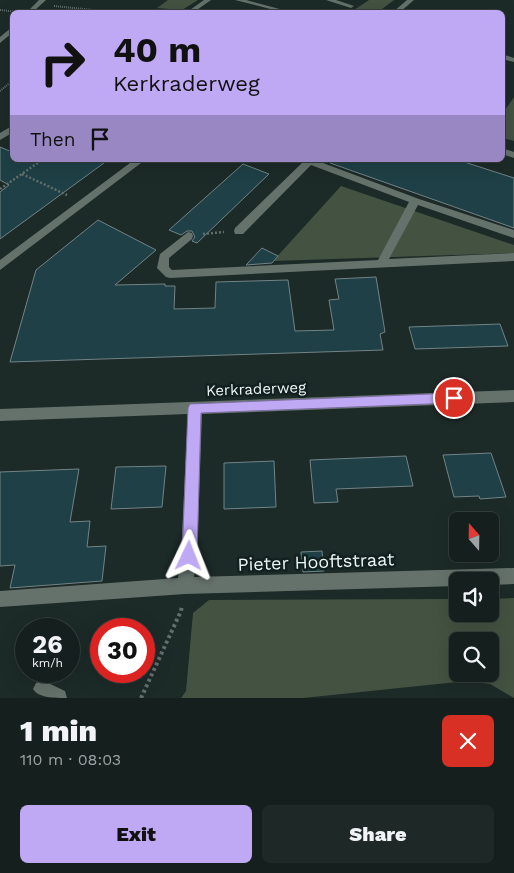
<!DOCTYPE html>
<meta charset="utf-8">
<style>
body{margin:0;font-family:"Work Sans",sans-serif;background:#1e2827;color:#f1f3f6;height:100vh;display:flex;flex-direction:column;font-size:19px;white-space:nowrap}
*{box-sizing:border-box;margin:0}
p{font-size:16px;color:#9da3a4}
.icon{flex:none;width:28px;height:28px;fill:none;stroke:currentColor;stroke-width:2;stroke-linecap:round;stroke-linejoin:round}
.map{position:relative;height:698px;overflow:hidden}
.side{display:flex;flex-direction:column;background:#15201e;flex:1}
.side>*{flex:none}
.banner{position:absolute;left:10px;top:10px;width:495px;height:152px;border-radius:8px;box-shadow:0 5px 20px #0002,0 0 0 1px #343e3c;background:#bfa9f4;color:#111;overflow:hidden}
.needle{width:32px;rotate:340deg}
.fabs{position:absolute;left:449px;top:512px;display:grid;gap:10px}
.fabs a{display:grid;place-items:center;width:50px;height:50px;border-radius:8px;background:#15201e;box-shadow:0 5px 20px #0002,0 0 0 1px #343e3c;font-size:25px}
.speed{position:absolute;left:15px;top:618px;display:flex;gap:10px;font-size:25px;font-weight:700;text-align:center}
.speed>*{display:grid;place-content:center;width:65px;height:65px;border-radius:50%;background:#15201e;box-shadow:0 5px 20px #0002,0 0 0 1px #343e3c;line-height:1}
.speed small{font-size:12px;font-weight:400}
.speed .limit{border:8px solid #d22;background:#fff;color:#111}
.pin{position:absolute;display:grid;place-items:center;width:42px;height:42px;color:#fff;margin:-21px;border:2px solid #fff;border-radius:50%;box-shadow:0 1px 5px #0007}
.me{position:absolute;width:55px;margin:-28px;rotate:2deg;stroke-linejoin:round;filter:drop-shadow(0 0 4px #0008)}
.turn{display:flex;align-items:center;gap:18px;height:105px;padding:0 20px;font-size:22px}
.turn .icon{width:65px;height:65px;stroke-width:2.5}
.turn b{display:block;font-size:35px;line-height:42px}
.then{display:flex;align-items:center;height:48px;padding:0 20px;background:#0003;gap:10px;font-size:19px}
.round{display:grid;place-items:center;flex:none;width:52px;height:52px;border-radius:8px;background:#1e2827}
.overview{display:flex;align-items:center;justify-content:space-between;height:85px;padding:0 20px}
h1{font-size:30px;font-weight:800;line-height:38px}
.action{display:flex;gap:10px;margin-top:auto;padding:10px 20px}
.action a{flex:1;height:58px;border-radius:8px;background:#bfa9f4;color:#111;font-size:20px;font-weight:800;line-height:58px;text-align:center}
.action a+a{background:#1e2827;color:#f1f3f6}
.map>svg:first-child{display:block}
.green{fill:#445242;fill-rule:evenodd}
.building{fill:#1e4046;stroke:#738386}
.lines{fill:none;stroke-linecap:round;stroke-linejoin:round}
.path-far2{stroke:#626f6d;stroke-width:2;stroke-dasharray:1 1;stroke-linecap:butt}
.path-far1{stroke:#626f6d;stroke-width:2.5;stroke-dasharray:2 2;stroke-linecap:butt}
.path{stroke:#626f6d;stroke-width:4;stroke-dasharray:3 3;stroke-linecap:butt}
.minor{fill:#65726b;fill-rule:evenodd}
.route{fill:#bfa9f4;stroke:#7c6e9f}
.labels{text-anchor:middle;stroke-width:5;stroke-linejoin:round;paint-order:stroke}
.street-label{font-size:15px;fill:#eef7f6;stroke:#12201f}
.near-street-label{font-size:18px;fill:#eef7f6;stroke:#12201f}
</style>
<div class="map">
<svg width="514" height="698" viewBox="0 0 514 698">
<rect width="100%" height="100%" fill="#1c2a28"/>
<!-- green -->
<path class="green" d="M168,0H198L182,10L157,8Z
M369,0H394L378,12H351Z
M514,97V141L503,138V113Z
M341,186L514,245V253L273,261Z
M514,598V698L490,684L467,681L303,698H181L186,691L193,613L209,600L457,599L458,614H490V599ZM490,641V674H458V641Z"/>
<!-- building -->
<path class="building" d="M0,147L12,152V160H108L0,239V192L9,185L0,180Z
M330,160H458L514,178V228L330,163Z
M243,164L269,174L197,243L192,241L195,237L192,231H187L181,235L169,230Z
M98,220L156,250L115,285L165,284V286H175L174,309L215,308L216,282L288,280L295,331L334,330L329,300L339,299L335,279L376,277L385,332L380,334L383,350L10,362L36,270Z
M262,248L278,256L272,263L246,265Z
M500,324L508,346L415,349L409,327Z
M491,453L506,497L480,499L479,496L454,497L443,455Z
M406,456L413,486L336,489L338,502L314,503L310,460Z
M274,461L276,507L224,509V463Z
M166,466L162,507L111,509L116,467Z
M79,469L70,522L90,521L87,547L106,546L102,581L10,588L15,565L0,566V472Z
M322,551L324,571L303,572L301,552Z"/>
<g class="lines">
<!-- path-far2 -->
<path class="path-far2" d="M54,6L94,10L91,12
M0,10L17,12
M0,91L12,81"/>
<!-- path-far1 -->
<path class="path-far1" d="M22,174L67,195
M0,189L42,160
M203,234L224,232"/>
<!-- path -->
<path class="path" d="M141,698L181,611L182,605"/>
<!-- minor -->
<path class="minor" d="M39,0H46L33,12H27Z
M204,0H211L194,12H187Z
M235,0H246L291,12H282Z
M326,0H336L354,6L351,8Z
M407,0H414L400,12H393Z
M12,27V33L0,43V37Z
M502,54L514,58V62L502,59Z
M12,126V133L0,140V133Z
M502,148L514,152V158L502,154Z
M134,160H145L0,270V260Z
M301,160H315L419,199L514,230V238L418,205L389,259L514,253V261L170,278L166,277L157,268L160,254L188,232L192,233L193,236L192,239L169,258V267L172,270L378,260L409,202L311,165L243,234H235L234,231L235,228L303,162Z
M514,390V402L202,414L197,556L194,577L514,568V584L490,585V581H458V586L185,594L0,607V591L178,578L181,556L188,414L0,421V409Z
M42,680L65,691L67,698C55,698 38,698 33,689L36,683Z"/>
</g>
<!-- route -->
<path class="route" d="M454,393L458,394L460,398L458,402L454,403L201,413L197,556L195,561L189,563L184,561L182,556L188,408L190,404Z"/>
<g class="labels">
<!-- street labels -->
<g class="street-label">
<text transform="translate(256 389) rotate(-2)" y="5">Kerkraderweg</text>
</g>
<!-- near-street labels -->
<g class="near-street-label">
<text transform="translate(316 562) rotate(-2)" y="6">Pieter Hooftstraat</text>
</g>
</g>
</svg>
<div class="fabs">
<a><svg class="needle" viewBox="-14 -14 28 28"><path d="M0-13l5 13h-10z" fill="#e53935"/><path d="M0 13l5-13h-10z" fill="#9da3a4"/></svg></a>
<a><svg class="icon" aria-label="sound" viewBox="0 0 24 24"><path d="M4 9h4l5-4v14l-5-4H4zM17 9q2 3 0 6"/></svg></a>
<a><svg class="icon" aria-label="search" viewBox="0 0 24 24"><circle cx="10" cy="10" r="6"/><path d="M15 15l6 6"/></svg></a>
</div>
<div class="speed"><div>26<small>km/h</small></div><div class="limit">30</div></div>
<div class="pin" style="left:454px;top:398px;background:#d93025"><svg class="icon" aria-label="arrive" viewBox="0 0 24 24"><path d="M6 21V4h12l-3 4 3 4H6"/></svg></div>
<svg class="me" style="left:189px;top:556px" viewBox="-20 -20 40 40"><path d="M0-17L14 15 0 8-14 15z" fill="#bfa9f4" stroke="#fff" stroke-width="4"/></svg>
<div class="banner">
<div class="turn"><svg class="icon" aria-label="right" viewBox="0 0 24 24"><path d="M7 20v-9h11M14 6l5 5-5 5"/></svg><div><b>40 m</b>Kerkraderweg</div></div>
<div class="then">Then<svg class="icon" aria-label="arrive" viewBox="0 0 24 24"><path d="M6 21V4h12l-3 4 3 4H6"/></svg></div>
</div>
</div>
<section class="side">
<div class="overview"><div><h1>1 min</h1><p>110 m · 08:03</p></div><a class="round" style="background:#d93025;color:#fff"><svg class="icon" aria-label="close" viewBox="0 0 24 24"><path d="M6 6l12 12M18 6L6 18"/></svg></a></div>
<div class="action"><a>Exit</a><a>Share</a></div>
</section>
